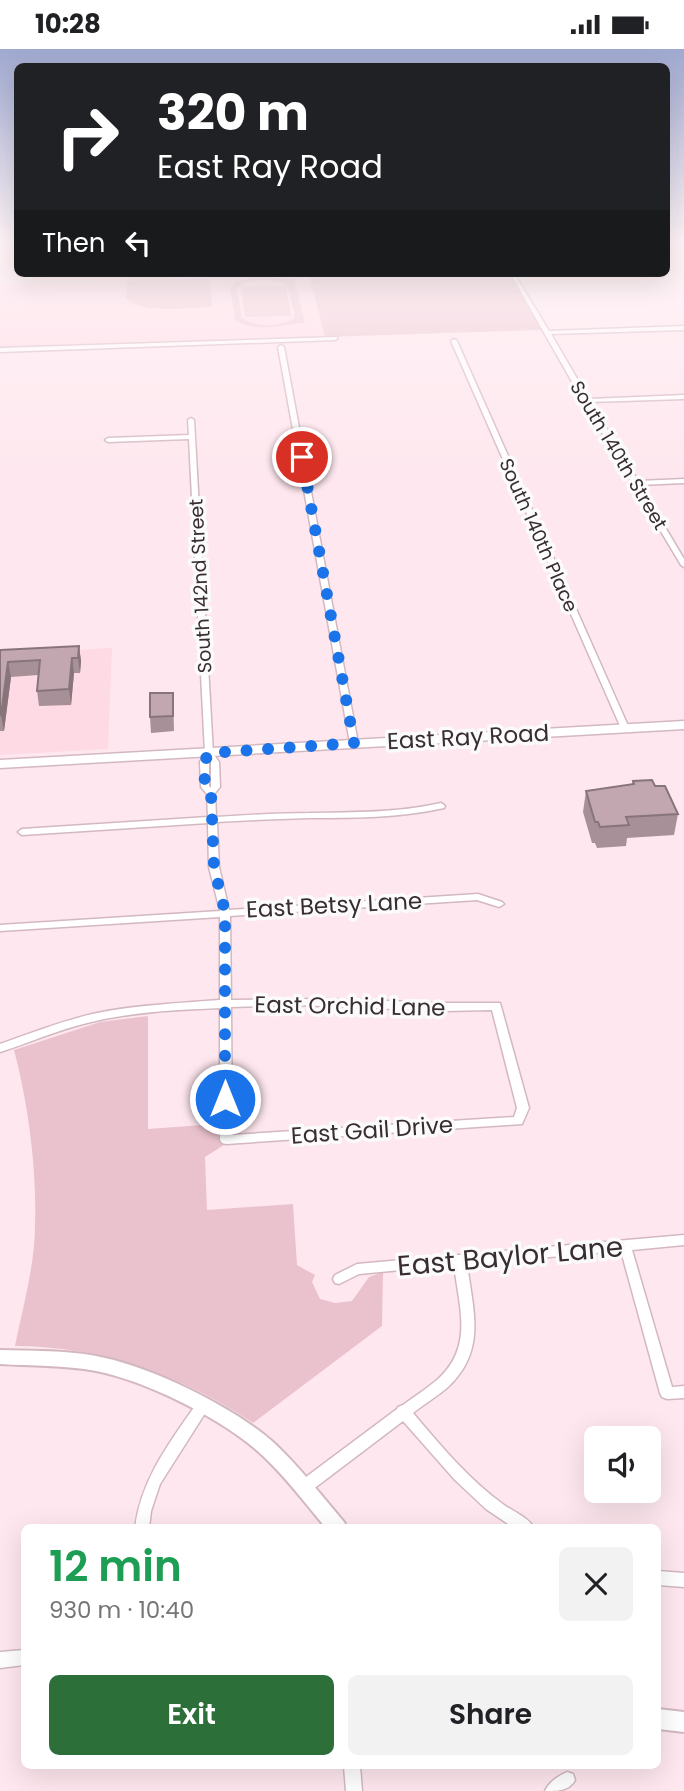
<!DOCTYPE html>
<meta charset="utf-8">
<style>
body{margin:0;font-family:Poppins,sans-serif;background:#f2f2f2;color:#202124;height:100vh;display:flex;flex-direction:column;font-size:26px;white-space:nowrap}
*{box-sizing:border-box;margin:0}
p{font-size:23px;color:#757577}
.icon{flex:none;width:38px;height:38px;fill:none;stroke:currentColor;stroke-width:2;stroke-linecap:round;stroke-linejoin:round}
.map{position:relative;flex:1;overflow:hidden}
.side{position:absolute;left:21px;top:1475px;width:640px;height:245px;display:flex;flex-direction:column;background:#fff;border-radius:10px;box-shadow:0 7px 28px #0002}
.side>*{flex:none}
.top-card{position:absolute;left:14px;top:14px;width:656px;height:214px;border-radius:10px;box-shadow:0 7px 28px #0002;background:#202124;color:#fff;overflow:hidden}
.controls{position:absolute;left:584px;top:1377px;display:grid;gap:14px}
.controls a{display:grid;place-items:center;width:77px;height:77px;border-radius:10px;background:#fff;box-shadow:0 7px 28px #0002;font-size:35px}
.pin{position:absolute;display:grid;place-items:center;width:60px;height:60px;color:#fff;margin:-30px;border:4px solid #fff;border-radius:50%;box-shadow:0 2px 7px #0007}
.me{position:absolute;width:77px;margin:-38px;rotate:0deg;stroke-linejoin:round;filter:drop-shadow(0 0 5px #0008)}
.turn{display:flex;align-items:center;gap:24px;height:147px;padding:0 28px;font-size:32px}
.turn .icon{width:91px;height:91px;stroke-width:2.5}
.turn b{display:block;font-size:49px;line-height:60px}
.then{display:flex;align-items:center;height:66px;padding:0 28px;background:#0003;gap:14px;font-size:26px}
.round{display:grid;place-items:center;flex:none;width:74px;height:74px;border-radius:10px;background:#f2f2f2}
.head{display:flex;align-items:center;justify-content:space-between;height:119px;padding:0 28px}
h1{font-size:42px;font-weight:600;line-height:52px;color:#1e9e55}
.button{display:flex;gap:14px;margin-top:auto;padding:14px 28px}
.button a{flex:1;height:80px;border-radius:10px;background:#2c6f39;color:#fff;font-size:28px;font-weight:600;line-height:80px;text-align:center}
.button a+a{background:#f2f2f2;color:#202124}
.status{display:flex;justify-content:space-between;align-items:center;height:49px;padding:0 35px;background:#fff;direction:ltr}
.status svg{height:19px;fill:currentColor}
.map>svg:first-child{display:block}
.built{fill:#fedae5}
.green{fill:#eac2ce;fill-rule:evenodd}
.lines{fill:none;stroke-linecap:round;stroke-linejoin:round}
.minor-casing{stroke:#d3b8c0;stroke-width:3}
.tertiary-casing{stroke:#d3b8c0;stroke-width:4}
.primary-casing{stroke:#d3b8c0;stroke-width:3}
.minor{fill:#fff;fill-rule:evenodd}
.tertiary{fill:#fff;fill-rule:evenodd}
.primary{fill:#fff;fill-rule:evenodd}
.wall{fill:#a79097}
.shaded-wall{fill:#88757b}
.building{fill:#c2a7b0;stroke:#88757b;stroke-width:2}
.route{stroke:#1a73e8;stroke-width:12;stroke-dasharray:0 21.6}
.labels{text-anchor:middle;stroke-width:7;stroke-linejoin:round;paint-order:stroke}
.far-street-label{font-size:19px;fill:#382d30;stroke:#fbfbfb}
.street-label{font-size:23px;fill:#382d30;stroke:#fbfbfb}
.near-street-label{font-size:28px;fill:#382d30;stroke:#fbfbfb}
</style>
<div class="status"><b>10:28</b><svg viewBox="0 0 49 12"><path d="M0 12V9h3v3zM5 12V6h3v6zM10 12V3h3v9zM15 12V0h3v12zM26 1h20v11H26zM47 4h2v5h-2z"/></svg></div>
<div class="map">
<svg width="684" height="1742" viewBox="0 0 684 1742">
<rect width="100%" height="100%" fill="#fee7ee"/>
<!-- built -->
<path class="built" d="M309,225L325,288L0,299V235Z
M112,599L108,700L0,706V605Z"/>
<!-- green -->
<path class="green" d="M508,224L541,281L325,288L309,225Z
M254,228L294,230L305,274C281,275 258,285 235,271L230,239L236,233ZM260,231L277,232L287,236L295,266L293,270C278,278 256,279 242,269L237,239L246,233Z
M205,230L210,231L212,258C191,258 140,266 126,249L127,232Z
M286,237L291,267L245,268L241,238Z
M148,967V1080L217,1075L219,1090L224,1096L205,1108L207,1161L293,1155L297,1216L315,1226L312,1233L320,1250L335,1254L352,1252L369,1228L383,1223L382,1277L253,1374C184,1327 99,1297 15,1297C23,1257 35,1216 35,1176C37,1120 28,1054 14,1001L100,973Z"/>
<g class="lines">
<!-- minor casing -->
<g class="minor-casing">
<path id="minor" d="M0,193H13L0,195Z
M667,196H684V198H667Z
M510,224H514L549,282L684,277V281L551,285L589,350L684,346V350L591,353L638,432L684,430V434L640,436L684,510V518L681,516L583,352Z
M337,288V290L335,291L0,303V299Z
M454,290L457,292L629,679L628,681H622L621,679L451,292Z
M281,296L284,298L358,694L354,696L350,694L278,298Z
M191,369L194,371L213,704L219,713L220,738L215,744L216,768C247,766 279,764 310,764C354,763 397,764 441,754L445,757L444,759C399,769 355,769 309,769C278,770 247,771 217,773L219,818L229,861L478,845L502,853L504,855L499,858L477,851L230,867L231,951L327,950L444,954H500L529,1059L522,1075L226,1095L222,1094L220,1091V959C176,961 130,963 87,974C57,981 29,994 0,1003V995C32,984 64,971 97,964C137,956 180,954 220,951V868L0,882V876L220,862L209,818L208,774L22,786L18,783L22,780L208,768L207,745L201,738L200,713L205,704L189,390L108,393L105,391L108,389L189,386L188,371ZM209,711L211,713V739L209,737ZM297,956L444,962L492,961L517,1059L514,1068L232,1086L231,958Z
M684,1186V1196L632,1201L672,1338L684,1337V1349L667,1350L662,1348L660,1344L621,1202L467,1215C473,1262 487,1301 448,1338C438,1347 424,1355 413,1364C441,1397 469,1431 504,1456C514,1463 529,1469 534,1479H514L486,1460L455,1431L403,1372L308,1444L303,1446L298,1444L296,1439L298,1434L397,1360L398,1358L403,1356C415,1347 428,1339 438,1330C474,1297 459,1258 454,1216L359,1225L339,1235L335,1234L333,1230L335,1226L357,1215Z
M202,1352L207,1354L209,1358L160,1435L151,1462L149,1479H135C141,1430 170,1393 197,1354Z
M658,1522L684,1524V1538L658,1536Z
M24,1601V1616L0,1619V1603Z
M344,1717H360L362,1742H346Z
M567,1723L573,1725L575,1731C569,1742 558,1742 545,1742C549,1733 558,1727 567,1723Z"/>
</g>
<!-- tertiary casing -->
<g class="tertiary-casing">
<path id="tertiary" d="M0,1301C32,1302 65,1301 96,1307C150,1317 232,1357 273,1393C299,1417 321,1446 344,1473L347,1479H326C305,1454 286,1428 262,1406C225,1371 147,1332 96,1322C65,1316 32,1317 0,1315Z
M658,1660L684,1663V1683L658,1680Z"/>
</g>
<!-- primary casing -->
<g class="primary-casing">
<path id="primary" d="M684,672V680L0,719V711Z"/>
</g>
<!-- minor -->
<use href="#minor" class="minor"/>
<!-- tertiary -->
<use href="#tertiary" class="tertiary"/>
<!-- primary -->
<use href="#primary" class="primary"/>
</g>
<!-- wall -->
<path class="wall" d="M79,597L81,612L80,624H74L71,656L39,657L37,642L38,626L11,628L4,682H0V601Z
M173,644L174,682L151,684L150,668Z
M633,732L678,765L674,786L627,789L626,797L597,799L595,794H592L583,763L586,742L632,735Z"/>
<!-- shaded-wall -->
<path class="shaded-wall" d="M79,597L81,612L80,624L78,609Z
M72,609L74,624L71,656L69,640Z
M8,613L11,628L4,682L1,666Z"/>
<!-- building -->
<path class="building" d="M79,597L78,609H72L69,640L37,642L40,611L8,613L1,666H0V601Z
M150,644H173V667L150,668Z
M652,731L655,737H665L678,765L626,768L629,776L600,778L598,773H595L586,742L634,735L633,732Z"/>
<!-- sky -->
<linearGradient id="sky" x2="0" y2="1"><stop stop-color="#a0a9d0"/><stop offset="0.44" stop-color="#fff4f7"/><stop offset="1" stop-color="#fff4f7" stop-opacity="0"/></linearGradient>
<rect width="684" height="437" fill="url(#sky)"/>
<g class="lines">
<!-- route -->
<path class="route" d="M225,1050V863L214,818L211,744L205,738L204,713L209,704L354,694L302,408"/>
</g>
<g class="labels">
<!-- far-street labels -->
<g class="far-street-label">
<text transform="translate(619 406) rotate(59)" y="7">South 140th Street</text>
<text transform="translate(539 486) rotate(66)" y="7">South 140th Place</text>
<text transform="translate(200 537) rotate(-93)" y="7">South 142nd Street</text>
</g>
<!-- street labels -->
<g class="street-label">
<text transform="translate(468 688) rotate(-3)" y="8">East Ray Road</text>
<text transform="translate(334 856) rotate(-3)" y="8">East Betsy Lane</text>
<text transform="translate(350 957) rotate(1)" y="8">East Orchid Lane</text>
<text transform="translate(372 1081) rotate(-4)" y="8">East Gail Drive</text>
</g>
<!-- near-street labels -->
<g class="near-street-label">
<text transform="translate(510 1207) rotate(-5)" y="10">East Baylor Lane</text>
</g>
</g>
</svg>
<div class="controls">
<a><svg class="icon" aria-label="sound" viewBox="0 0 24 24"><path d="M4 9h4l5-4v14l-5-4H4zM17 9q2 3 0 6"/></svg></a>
</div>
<div class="pin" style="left:302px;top:408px;background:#d93025"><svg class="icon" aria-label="arrive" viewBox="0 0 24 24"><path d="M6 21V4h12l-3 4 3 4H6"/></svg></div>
<svg class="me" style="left:225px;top:1050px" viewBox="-20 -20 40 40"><circle r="17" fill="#1a73e8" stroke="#fff" stroke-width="3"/><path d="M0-11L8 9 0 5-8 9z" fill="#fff"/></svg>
<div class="top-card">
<div class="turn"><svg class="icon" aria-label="right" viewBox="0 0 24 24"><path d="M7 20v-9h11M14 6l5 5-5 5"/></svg><div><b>320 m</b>East Ray Road</div></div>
<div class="then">Then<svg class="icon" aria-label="left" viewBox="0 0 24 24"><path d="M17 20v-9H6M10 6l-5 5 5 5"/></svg></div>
</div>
<section class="side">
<div class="head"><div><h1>12 min</h1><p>930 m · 10:40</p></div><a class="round"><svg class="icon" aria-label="close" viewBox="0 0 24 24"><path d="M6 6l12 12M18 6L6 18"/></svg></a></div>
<div class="button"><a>Exit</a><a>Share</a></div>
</section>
</div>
